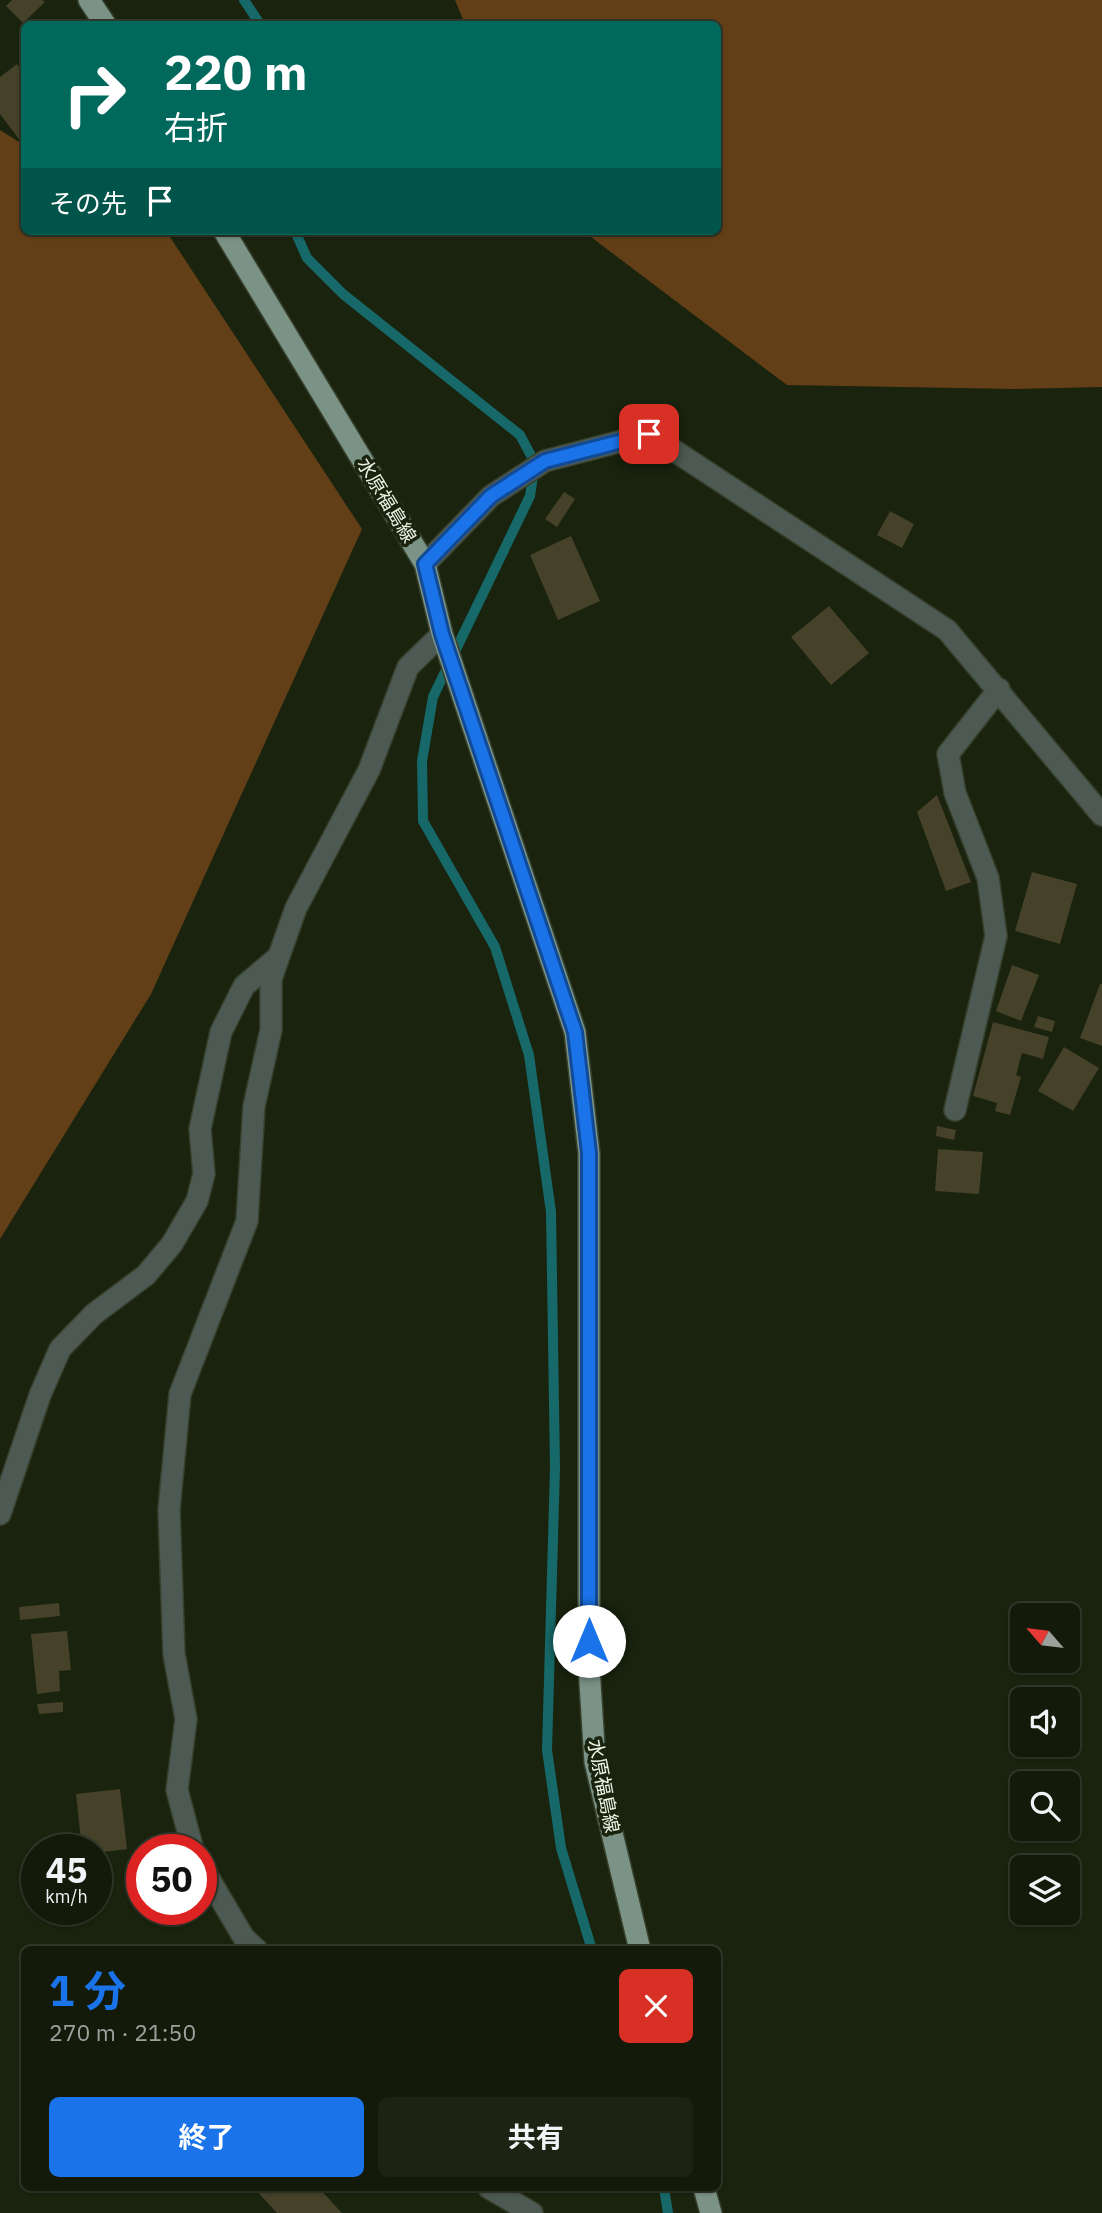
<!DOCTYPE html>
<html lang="ja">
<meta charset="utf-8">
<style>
body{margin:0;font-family:"IBM Plex Sans","Noto Sans JP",sans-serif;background:#1c2313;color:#f1f3f6;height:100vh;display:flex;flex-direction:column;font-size:26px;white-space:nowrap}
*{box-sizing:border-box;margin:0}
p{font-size:23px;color:#9da19c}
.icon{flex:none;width:38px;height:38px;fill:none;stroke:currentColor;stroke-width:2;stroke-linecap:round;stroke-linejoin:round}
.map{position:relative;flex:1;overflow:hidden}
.details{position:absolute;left:21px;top:1946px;width:700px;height:245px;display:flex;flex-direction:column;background:#131a0a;border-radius:10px;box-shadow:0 2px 5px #0004,0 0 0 2px #32382b}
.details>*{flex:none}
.guide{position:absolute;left:21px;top:21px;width:700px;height:214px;border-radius:10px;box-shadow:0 2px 5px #0004,0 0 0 2px #32382b;background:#00695c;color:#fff;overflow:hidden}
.needle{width:46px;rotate:298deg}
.tools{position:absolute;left:1010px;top:1603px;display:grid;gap:14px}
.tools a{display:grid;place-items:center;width:70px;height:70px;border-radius:10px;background:#131a0a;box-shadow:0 2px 5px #0004,0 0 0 2px #32382b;font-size:35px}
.speed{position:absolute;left:21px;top:1834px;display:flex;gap:14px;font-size:35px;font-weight:700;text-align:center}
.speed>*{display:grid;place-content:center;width:91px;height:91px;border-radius:50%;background:#131a0a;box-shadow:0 2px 5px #0004,0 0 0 2px #32382b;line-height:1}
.speed small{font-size:18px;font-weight:400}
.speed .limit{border:10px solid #d22;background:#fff;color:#111}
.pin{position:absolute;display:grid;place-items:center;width:60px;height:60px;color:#fff;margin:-30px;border-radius:14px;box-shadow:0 4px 10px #0006}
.me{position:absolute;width:77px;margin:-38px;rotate:0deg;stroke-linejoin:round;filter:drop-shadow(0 0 5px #0008)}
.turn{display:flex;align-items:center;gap:24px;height:147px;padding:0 28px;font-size:32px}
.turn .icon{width:91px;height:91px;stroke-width:2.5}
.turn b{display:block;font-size:49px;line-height:60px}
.then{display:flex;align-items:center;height:66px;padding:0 28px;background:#0003;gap:14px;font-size:26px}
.round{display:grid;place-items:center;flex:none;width:74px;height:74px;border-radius:10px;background:#1c2313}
.summary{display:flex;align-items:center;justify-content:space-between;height:119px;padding:0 28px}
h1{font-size:42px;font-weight:700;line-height:52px;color:#1a73e8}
.primary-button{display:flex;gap:14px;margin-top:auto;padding:14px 28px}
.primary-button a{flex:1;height:80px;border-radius:10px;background:#1a73e8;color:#fff;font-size:28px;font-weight:700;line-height:80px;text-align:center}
.primary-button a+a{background:#1c2313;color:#f1f3f6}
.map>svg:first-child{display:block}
.forest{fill:#633f17}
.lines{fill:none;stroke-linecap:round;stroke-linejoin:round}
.stream{stroke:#176969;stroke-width:10}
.building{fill:#464129}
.minor-casing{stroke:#37402c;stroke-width:24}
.major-casing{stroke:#37402c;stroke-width:24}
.minor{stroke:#4d5953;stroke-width:21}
.major{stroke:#7b9386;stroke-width:21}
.route-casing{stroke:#114b97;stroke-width:18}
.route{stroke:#1a73e8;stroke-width:12}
.labels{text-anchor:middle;stroke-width:7;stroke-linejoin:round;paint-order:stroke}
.street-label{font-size:19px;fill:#ecf4e6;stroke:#19230e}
</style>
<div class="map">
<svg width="1102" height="2213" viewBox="0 0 1102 2213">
<rect width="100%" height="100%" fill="#19230e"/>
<!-- forest -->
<path class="forest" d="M455,0H1102V387L1015,389L787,385L583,231H718V24H465Z
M0,130L24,145V231H161L170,237L362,529L151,994L0,1239Z"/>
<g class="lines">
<!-- stream -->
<path class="stream" d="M244,0L260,24
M295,231L307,258L343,294L520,435L535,463L530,496L433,697L422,761L423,821L495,947L529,1055L551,1212L555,1468L547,1750L561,1848L592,1950
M664,2188L668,2213"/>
</g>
<!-- building -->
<path class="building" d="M12,0H42L45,2L23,23L6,6Z
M17,64L24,74V146L0,114V77Z
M564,492L575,499L557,527L545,519Z
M890,511L914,524L902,548L877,535Z
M571,536L600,601L558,620L530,555Z
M829,606L869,653L831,685L791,637Z
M937,795L971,882L946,891L917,812Z
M1032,872L1077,884L1060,944L1015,931Z
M1012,965L1039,975L1021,1021L996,1011Z
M1100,984H1102V1046L1080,1038Z
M1038,1016L1055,1021L1052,1032L1034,1027Z
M993,1022L1049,1037L1043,1059L1022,1053L1016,1075L1021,1077L1010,1115L995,1111L997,1103L973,1096Z
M1064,1047L1099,1068L1073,1111L1038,1091Z
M937,1126L956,1130L954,1140L936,1136Z
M938,1149L983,1152L979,1194L935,1191Z
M59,1603L60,1616L20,1620L19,1607Z
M67,1631L71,1670L59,1671L60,1691L37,1694L31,1634Z
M63,1702V1712L39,1714L37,1704Z
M120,1789L127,1849L96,1853V1850H82L76,1794Z
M254,2188H319L342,2213H277Z"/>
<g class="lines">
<!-- minor casing -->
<g class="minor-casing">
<path id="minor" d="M425,564L491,496L545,461L649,434L947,630L1102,815
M955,1110L996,936L988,878L955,793L948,754L999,689
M0,1514L40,1395L60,1349L94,1314L146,1275L172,1244L197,1201L204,1174L200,1129L221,1032L244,986L277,958
M193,1850L177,1790L186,1719L174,1654L169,1510L180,1394L247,1221L254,1106L271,1030V979L279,956L296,908L369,770L408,667L442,634
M201,1865L244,1938L257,1950
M489,2188L532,2213"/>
</g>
<!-- major casing -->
<g class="major-casing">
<path id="major" d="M89,0L105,24
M224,231L425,564L442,634L575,1032L589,1153V1667L595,1762L640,1950
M704,2188L711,2213"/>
</g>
<!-- minor -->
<use href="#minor" class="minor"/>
<!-- major -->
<use href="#major" class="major"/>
</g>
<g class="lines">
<!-- route casing -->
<g class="route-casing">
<path id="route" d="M589,1641V1153L575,1032L442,634L425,564L491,496L545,461L649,434"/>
</g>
<!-- route -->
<use href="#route" class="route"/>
</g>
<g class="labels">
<!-- street labels -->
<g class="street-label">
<text transform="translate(387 500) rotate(59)" y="7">水原福島線</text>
<text transform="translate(604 1786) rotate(79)" y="7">水原福島線</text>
</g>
</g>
</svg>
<div class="tools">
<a><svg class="needle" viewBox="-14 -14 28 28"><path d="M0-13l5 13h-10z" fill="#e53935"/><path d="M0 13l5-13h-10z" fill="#9da19c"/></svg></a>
<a><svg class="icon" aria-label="sound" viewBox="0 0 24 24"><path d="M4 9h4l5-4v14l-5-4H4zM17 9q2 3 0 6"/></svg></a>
<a><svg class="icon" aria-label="search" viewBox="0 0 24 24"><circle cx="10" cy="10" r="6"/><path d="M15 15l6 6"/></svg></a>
<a><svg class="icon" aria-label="layers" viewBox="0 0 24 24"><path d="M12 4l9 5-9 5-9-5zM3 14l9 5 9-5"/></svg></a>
</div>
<div class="speed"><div>45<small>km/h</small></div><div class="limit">50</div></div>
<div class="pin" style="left:649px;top:434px;background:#d93025"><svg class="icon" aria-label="arrive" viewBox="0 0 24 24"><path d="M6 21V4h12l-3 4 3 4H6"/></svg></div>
<svg class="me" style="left:589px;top:1641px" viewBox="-20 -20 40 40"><circle r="19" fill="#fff"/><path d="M0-13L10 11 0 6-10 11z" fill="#1a73e8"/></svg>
<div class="guide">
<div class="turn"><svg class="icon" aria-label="right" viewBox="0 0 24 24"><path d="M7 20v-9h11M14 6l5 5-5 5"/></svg><div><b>220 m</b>右折</div></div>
<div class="then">その先<svg class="icon" aria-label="arrive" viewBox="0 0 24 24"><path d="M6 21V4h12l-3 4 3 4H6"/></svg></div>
</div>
<section class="details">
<div class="summary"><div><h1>1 分</h1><p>270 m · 21:50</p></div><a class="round" style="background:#d93025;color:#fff"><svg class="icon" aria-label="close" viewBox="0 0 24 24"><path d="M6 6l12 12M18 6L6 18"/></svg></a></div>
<div class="primary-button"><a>終了</a><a>共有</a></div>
</section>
</div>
